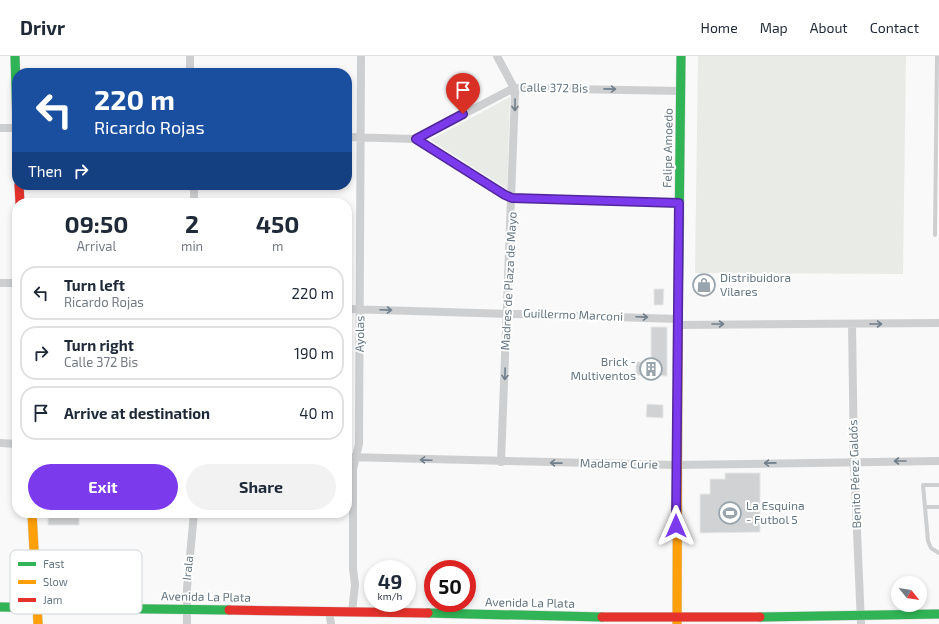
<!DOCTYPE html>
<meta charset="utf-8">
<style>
body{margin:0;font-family:"Exo 2",sans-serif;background:#f2f2f3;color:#1f2937;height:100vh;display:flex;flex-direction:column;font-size:15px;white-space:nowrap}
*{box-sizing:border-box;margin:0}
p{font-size:13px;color:#747a83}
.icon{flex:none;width:22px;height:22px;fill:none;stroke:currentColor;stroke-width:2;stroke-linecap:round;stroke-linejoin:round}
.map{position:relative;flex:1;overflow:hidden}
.details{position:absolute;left:12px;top:142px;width:340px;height:320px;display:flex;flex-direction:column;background:#fff;border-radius:16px;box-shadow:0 2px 6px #0003}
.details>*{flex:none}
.guide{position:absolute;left:12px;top:12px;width:340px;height:122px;border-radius:16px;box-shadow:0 2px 6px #0003;background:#1a4fa0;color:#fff;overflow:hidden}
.needle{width:26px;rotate:120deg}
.buttons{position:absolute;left:891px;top:520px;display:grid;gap:8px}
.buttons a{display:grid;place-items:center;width:36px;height:36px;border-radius:50%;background:#fff;box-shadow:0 2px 6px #0003;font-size:20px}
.speed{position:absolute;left:364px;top:504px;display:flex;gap:8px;font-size:20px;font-weight:700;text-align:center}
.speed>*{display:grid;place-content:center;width:52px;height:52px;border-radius:50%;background:#fff;box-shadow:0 2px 6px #0003;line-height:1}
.speed small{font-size:10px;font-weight:400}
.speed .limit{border:6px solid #d22;background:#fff;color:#111}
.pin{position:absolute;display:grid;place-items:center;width:34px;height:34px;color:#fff;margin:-41px -17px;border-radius:50% 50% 50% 0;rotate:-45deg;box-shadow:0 0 4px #0007}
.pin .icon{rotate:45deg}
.me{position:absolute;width:44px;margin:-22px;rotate:0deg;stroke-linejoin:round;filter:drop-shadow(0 0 3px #0008)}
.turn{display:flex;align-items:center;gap:14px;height:84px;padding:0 16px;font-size:18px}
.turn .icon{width:52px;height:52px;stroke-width:2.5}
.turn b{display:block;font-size:28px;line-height:34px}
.then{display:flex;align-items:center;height:38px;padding:0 16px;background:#0003;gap:8px;font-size:15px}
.eta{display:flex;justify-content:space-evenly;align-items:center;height:68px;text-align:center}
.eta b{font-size:24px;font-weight:700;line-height:28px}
.primary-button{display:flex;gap:8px;margin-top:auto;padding:8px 16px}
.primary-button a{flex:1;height:46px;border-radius:24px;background:#7c3aed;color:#fff;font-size:16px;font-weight:700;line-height:46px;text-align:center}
.primary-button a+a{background:#f2f2f3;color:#1f2937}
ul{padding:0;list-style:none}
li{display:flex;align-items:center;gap:12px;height:54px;margin:0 8px 6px;padding:0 8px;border:2px solid #e0e1e3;border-radius:16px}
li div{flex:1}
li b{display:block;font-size:15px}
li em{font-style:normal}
header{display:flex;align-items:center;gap:24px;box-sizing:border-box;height:56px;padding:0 20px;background:#fff;border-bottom:1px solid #e0e1e3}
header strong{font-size:19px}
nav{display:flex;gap:22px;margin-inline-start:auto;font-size:14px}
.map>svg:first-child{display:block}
.green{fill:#e8ebe6}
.building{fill:#d0d2d3;stroke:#e8e8e8}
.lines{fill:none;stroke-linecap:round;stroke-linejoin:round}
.fast-casing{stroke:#d5d6d7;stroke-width:10}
.slow-casing{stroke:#d5d6d7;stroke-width:10}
.jam-casing{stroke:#d5d6d7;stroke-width:10}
.lane{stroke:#cecfd0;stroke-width:4}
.street{stroke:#cecfd0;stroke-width:8}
.fast{stroke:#30b455;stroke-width:9}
.slow{stroke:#ff9f0a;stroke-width:9}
.jam{stroke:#e5322d;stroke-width:9}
.oneway{stroke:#707f8b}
.route-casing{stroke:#51269a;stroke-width:10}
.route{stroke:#7c3aed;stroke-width:7}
.labels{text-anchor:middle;stroke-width:4;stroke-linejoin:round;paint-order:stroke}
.street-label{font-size:12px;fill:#657683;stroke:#fff}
.poi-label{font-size:12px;fill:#657683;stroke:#fff;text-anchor:start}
.key{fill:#fff;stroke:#d1d6da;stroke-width:1}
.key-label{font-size:11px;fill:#657683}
</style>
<header>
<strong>Drivr</strong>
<nav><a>Home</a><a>Map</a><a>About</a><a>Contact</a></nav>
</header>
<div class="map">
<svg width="939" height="568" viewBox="0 0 939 568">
<rect width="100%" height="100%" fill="#f9f9f9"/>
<!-- green -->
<path class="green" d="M698,0H906L903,218L695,217Z
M510,41L507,133L430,84Z"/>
<!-- building -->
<path class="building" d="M712,220V237H697V221Z
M654,233H664L663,249H654Z
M651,271H667V320L636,319V306H651Z
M647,348L663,349V362L646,361Z
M725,417H760V476L700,477V438H710V423H725Z
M48,457H79V469H48Z"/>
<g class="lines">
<!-- fast casing -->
<g class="fast-casing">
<path id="fast" d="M15,0L17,69
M678,272L681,0
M0,551L229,554
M428,557L602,561
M760,561L939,558"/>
</g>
<!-- slow casing -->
<g class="slow-casing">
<path id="slow" d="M32,457L38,568
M677,568L678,272"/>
</g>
<!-- jam casing -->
<g class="jam-casing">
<path id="jam" d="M19,129L20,147
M229,554L428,557
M602,561H760"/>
</g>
<!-- lane -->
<path class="lane" d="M935,179L937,0
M939,429H923L928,485L931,492L939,497
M925,451H939"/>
<!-- street -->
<path class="street" d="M190,0V17
M497,0L514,32L515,37L501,406
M0,72H17
M347,81L416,83L505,139L512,142L679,147
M416,83L514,32L681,35
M194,129V147
M0,227H17
M347,253L679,263
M852,268L854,405L861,568
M679,269L939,267
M0,387L17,388
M347,401L676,409L939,405
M329,555L331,568
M352,556L355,529L353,513V413L359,388L361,0
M187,568V532L194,457"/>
<!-- fast -->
<use href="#fast" class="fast"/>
<!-- slow -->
<use href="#slow" class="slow"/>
<!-- jam -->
<use href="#jam" class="jam"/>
</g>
<!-- one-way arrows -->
<defs><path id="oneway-shaft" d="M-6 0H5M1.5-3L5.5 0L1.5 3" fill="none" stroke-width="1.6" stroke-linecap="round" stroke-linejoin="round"/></defs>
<g class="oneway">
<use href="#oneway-shaft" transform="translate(610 33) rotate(1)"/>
<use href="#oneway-shaft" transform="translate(515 49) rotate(91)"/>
<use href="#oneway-shaft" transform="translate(386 254) rotate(2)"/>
<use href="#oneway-shaft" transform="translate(642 261) rotate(2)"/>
<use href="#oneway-shaft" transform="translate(718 268)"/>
<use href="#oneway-shaft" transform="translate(876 268)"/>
<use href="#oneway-shaft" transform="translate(505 318) rotate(92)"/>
<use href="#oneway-shaft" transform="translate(426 404) rotate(-178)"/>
<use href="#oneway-shaft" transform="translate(900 405) rotate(180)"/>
<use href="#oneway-shaft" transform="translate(556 407) rotate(-179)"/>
<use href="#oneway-shaft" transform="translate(770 407) rotate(179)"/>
</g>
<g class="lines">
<!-- route casing -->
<g class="route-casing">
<path id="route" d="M463,58L416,83L505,139L512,142L679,147L676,470"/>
</g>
<!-- route -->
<use href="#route" class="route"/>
</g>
<!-- icons -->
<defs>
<g id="shop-ring" transform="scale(1.15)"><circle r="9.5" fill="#fff" stroke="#99a4ac" stroke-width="1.5"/><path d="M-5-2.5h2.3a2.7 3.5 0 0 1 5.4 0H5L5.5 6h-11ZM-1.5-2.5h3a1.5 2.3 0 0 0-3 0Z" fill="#99a4ac"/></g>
<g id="building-ring" transform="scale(1.15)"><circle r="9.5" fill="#fff" stroke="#99a4ac" stroke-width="1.5"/><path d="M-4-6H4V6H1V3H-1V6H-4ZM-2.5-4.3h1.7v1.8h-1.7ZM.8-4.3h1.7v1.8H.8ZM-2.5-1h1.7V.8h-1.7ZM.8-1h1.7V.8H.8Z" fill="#99a4ac"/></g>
<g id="stadium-ring" transform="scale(1.15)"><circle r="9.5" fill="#fff" stroke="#99a4ac" stroke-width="1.5"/><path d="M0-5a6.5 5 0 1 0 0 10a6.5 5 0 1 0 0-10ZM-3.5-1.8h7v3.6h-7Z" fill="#99a4ac"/></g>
</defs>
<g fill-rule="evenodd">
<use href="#shop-ring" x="704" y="229"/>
<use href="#building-ring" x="651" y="313"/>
<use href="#stadium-ring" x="730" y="457"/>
</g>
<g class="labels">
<!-- street labels -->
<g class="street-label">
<text transform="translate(554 32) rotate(1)" y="4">Calle 372 Bis</text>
<text transform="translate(668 92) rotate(-89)" y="4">Felipe Amoedo</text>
<text transform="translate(509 225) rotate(-87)" y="4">Madres de Plaza de Mayo</text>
<text transform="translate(573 259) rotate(2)" y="4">Guillermo Marconi</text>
<text transform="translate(360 278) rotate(-89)" y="4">Ayolas</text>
<text transform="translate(619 408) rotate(1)" y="4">Madame Curie</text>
<text transform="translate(855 418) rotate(-92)" y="4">Benito Pérez Galdós</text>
<text transform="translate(188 512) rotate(-84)" y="4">Irala</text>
<text transform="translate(206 541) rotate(1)" y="4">Avenida La Plata</text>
<text transform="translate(530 547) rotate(1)" y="4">Avenida La Plata</text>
</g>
<!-- poi labels -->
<g class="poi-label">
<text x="720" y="226">Distribuidora<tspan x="720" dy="14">Vilares</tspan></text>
<text x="636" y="310" text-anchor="end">Brick -<tspan x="636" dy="14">Multiventos</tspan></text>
<text x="746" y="454">La Esquina<tspan x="746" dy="14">- Futbol 5</tspan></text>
</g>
</g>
<!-- legend -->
<rect x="10" y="494" width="132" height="64" rx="6" class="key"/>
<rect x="18" y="506" width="18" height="4" fill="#30b455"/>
<rect x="18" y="524" width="18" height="4" fill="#ff9f0a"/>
<rect x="18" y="542" width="18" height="4" fill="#e5322d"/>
<g class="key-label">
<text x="43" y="512">Fast</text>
<text x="43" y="530">Slow</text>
<text x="43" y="548">Jam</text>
</g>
</svg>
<div class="buttons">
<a><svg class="needle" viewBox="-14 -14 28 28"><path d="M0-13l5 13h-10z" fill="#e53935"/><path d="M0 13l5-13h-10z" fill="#747a83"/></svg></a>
</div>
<div class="speed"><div>49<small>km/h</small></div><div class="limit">50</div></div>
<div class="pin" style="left:463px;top:58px;background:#d93025"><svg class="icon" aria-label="arrive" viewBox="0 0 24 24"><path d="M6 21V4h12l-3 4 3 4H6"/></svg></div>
<svg class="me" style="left:676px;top:470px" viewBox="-20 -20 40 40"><path d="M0-17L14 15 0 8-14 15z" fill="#7c3aed" stroke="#fff" stroke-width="4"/></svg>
<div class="guide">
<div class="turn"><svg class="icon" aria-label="left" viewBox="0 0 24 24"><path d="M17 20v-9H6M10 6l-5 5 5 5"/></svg><div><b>220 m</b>Ricardo Rojas</div></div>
<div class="then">Then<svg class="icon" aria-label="right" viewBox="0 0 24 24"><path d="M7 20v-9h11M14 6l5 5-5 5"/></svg></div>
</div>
<section class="details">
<div class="eta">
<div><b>09:50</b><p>Arrival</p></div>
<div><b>2</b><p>min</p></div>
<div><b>450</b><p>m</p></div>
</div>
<ul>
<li><svg class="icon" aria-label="left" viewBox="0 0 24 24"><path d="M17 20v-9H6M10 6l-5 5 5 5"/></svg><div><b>Turn left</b><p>Ricardo Rojas</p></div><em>220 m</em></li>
<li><svg class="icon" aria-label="right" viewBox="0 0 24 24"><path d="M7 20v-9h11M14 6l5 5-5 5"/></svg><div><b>Turn right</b><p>Calle 372 Bis</p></div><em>190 m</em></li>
<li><svg class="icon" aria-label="arrive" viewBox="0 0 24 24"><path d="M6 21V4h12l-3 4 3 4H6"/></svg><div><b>Arrive at destination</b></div><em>40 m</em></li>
</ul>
<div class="primary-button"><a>Exit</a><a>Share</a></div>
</section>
</div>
